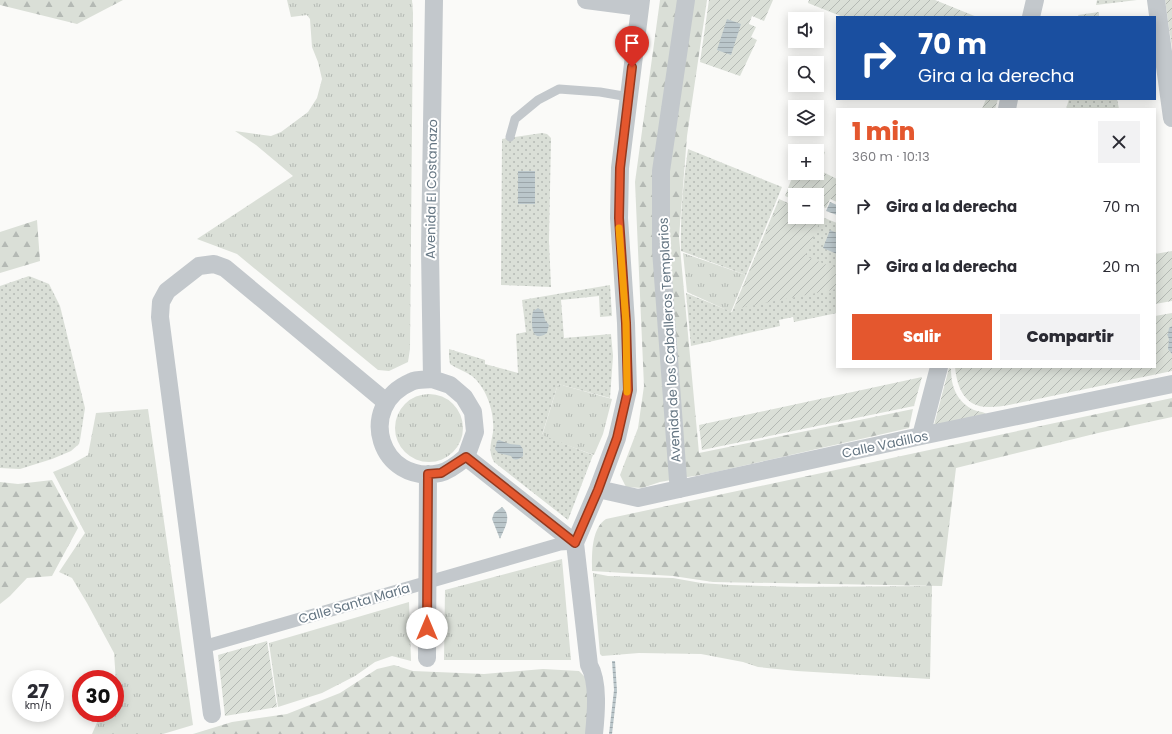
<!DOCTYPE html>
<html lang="es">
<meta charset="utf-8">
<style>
body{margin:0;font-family:Poppins,sans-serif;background:#f2f2f3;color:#2b2b33;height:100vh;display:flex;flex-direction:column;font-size:15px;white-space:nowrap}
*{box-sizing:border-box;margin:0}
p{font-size:13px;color:#7c7c81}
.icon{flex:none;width:22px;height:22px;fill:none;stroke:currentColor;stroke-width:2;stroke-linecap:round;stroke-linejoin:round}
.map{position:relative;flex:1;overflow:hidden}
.drawer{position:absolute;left:836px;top:108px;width:320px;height:260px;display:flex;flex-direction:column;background:#fff;border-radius:0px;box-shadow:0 2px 10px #0003}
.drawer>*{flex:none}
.guide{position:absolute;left:836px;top:16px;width:320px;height:84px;border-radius:0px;box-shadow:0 2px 10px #0003;background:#1a4fa0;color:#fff;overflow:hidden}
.tools{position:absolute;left:788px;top:12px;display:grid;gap:8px}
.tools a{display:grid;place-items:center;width:36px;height:36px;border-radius:0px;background:#fff;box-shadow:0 2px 10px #0003;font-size:20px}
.speed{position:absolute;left:12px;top:670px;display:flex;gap:8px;font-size:20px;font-weight:700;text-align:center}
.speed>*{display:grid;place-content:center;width:52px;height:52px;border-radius:50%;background:#fff;box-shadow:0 2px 10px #0003;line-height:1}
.speed small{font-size:10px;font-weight:400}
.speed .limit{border:6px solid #d22;background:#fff;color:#111}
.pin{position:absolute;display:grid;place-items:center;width:34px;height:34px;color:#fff;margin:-41px -17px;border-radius:50% 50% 50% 0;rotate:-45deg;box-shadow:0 0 4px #0007}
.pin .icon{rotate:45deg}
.me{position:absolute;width:44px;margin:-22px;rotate:0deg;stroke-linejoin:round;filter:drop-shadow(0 0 3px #0008)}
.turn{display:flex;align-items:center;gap:14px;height:84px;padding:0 16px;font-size:18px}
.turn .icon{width:52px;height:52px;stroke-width:2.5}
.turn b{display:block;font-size:28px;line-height:34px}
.round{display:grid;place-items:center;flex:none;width:42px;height:42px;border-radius:0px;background:#f2f2f3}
.summary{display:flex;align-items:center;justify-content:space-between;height:68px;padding:0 16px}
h1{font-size:24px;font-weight:800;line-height:30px;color:#e4572e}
.button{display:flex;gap:8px;margin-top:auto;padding:8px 16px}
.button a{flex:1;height:46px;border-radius:0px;background:#e4572e;color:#fff;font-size:16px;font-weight:800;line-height:46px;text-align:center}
.button a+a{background:#f2f2f3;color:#2b2b33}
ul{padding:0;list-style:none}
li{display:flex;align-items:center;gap:12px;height:60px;padding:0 16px}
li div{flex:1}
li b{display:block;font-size:15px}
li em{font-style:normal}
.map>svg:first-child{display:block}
.grass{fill:url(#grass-tufts)}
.forest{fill:url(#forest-firs)}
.park{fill:url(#park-dots)}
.garden{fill:url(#garden-furrows)}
.water{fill:url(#water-rules)}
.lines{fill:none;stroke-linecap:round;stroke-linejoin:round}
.service{stroke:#c3c8cc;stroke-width:9}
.pedestrian{stroke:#c3c8cc;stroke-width:13}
.minor{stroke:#c3c8cc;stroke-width:18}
.route-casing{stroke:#94391e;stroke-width:10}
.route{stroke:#e4572e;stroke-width:7}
.slow{stroke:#f59e0b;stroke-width:7}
.labels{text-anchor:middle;stroke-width:4;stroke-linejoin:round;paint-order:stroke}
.street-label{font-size:13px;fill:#657683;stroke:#fff}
</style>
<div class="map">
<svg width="1172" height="734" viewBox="0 0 1172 734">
<defs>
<pattern id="grass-tufts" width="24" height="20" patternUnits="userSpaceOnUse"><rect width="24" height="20" fill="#dadfd7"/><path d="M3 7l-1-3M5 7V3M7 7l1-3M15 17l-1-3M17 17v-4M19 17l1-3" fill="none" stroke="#b4b9b4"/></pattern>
<pattern id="forest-firs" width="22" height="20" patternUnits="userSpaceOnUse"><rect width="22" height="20" fill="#dadfd7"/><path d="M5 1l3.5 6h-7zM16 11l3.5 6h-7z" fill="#b4b9b4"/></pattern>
<pattern id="park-dots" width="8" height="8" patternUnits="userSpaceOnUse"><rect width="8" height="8" fill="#dadfd7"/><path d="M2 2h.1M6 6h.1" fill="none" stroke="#b4b9b4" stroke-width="1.8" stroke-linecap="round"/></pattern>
<pattern id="garden-furrows" width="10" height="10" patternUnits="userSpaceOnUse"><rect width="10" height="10" fill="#dadfd7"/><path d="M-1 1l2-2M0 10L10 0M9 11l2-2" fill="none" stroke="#b4b9b4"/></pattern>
<pattern id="water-rules" width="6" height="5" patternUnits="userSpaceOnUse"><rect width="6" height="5" fill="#bbc7cb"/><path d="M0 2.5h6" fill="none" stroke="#9ca6aa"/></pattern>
</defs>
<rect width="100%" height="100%" fill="#fafaf8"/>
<!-- grass -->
<path class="grass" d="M287,0H412L413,13L410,349L408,362L389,371L378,370L237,254L197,239L293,176L256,145L235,131L271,136L281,132L308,112L317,98L322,79L318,62L312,47L310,19L307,15L291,17Z
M683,253L746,275L731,312L687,292Z
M558,384L612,399L603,434L594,455L542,436Z
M395 428a34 34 0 1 1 68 0a34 34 0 1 1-68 0Z
M148,409L193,725L163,734H92L98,720L103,713H115L116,682L114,653L87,603L72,578L59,572L85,533L53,472L70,465L88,455L96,413Z
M562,559L571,660H444L445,590Z
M593,573L608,576L673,578L701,583L730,585L801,587L932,586L930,679L797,671L758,667L743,662L701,654L639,653L602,656L600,654Z
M409,602L411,661L392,656L375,662L355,676L322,693L278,707L269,643Z"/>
<!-- forest -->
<path class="forest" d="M0,0H123L77,24L0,5Z
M660,0H707L687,136L679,237L699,453L913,409L909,428L711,473L660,482L642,488L626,487L620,475L638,428L644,386L635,182Z
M37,220L40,261L0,273V232Z
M1172,398V417L1098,433L956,468L942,586L713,582L673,576L592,571C592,554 591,529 606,519Z
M52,480L78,528L52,576L27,578L10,596L0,604V482L18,484Z
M394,665L413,671L484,674L543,669L579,671L587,679V734H193L232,722L287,714L340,693L377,669Z"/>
<!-- park -->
<path class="park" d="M1097,0H1137L1096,5Z
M1069,99H1117L1119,109H1066Z
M542,133L547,134L551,138L549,241L551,287L501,285L502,139Z
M688,149L782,187L746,275L681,251C680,217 683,183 688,149Z
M779,199L795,206V217H817V215L837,223V313L794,322L793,317L779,320L780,326L691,346L686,293L732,312Z
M29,276L49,284L60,306L85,408L80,440L79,444L71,451L52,459L20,469L0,468V286Z
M610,285L612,316L600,317L599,296L561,300L564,338L611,334L613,356L610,398L558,384L542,435L593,455L568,520L494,462C488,451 491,444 493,432C495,414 487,388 472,376C465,371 457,369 450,364L449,357V349L485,360V364L518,373L516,334L526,332L522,300Z"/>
<!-- garden -->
<path class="garden" d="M709,0H773L764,21L752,16L749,24L756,27L751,37L757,40L740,76L700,62Z
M809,0H935L977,17H843L808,3Z
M1165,0H1172V48Z
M1099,12V17H1079L1078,15Z
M986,99H998L995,109H982Z
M813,148L825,152L819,170L837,179V202L830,199L826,208L823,207L821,211L817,209V195H795V200L785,196L795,170V173H817V151H812Z
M780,201L795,207V217H817L821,219L805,256L837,269V289L734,309Z
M1172,251V301L1155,304V254Z
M1172,313V371L1009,405C1003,406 996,407 990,407C965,408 957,388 955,367H1155V316Z
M949,368L951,369C951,387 957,402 974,410C978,412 983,411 986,414L934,425Z
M922,377L914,406L702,450L699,425Z
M267,641L277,707L225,716L218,655Z"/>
<!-- water -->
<path class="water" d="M727,19L741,24L731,55L717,50Z
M518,171H535V204H518Z
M830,202L837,205V215L826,211Z
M830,230L837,233V254L823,248Z
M538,308L543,311L545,320L549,325L547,333C530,345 531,321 533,311Z
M1172,326V354L1168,349L1169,339L1167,334H1168L1169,328Z
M499,440L510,444L520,445L523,449V456C520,459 517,460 513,459L511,456L498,453L495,449L497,441Z
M502,507C513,516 504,529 500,539L492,519L494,513Z
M612,661H615L617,691L612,734H609L614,690Z"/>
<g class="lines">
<!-- service -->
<path class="service" d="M510,137L515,119L538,100L559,89L600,92L629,97"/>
<!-- pedestrian -->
<path class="pedestrian" d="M203,647L560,544L575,543"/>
<!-- minor -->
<path class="minor" d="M586,0L640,7
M1156,0L1172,118
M1031,17L1035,0
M1007,109L1009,99
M432,379L430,250L434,0
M432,379L450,385L464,397L473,412L475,432L466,457C459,463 449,471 440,473C380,486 355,406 411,382C417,379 425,380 432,379Z
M921,436L939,367
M466,457L575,543
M598,489L638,498L921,436L1172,384
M680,489L678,480L661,250V171L686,0
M427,658L428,474
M212,714L160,317L161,302L167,291L199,266L214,264L225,268L386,402
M594,734C596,714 599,682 589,665L575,543L598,489L617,438L628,390L626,323L619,218L620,168L641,0"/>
</g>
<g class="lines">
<!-- route casing -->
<g class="route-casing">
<path id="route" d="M427,628L428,474L441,473L466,457L575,543L598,490L617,438L628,390L626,323L619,218L620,168L632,67"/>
</g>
<!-- route -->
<use href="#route" class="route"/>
<!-- slow -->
<path class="slow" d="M619,228L626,323L627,392"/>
</g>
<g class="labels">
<!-- street labels -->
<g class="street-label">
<text transform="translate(431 189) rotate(-89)" y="5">Avenida El Costanazo</text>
<text transform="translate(669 340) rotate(-93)" y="5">Avenida de los Caballeros Templarios</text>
<text transform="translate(885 444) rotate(-12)" y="5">Calle Vadillos</text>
<text transform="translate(354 603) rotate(-16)" y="5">Calle Santa María</text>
</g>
</g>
</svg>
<div class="tools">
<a><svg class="icon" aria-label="sound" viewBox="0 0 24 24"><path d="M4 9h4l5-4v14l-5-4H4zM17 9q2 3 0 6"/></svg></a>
<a><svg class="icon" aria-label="search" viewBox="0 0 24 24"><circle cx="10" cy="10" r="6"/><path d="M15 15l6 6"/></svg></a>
<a><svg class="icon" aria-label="layers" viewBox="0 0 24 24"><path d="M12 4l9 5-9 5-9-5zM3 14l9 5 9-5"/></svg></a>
<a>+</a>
<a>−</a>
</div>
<div class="speed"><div>27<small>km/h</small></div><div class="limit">30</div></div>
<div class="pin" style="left:632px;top:67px;background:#d93025"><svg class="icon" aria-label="arrive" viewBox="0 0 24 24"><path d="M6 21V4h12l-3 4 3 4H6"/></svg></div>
<svg class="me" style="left:427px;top:628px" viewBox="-20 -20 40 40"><circle r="19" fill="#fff"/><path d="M0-13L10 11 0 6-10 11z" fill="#e4572e"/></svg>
<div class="guide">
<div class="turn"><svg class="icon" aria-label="right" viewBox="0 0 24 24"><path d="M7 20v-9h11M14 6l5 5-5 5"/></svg><div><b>70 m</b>Gira a la derecha</div></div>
</div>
<section class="drawer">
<div class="summary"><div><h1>1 min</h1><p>360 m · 10:13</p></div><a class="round"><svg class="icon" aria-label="close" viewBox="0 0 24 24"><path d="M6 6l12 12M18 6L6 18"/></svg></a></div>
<ul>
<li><svg class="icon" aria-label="right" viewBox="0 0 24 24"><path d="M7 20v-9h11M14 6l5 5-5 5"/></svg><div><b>Gira a la derecha</b></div><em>70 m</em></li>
<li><svg class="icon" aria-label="right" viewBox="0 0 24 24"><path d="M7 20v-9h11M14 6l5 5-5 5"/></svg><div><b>Gira a la derecha</b></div><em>20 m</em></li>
</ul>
<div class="button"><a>Salir</a><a>Compartir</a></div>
</section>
</div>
